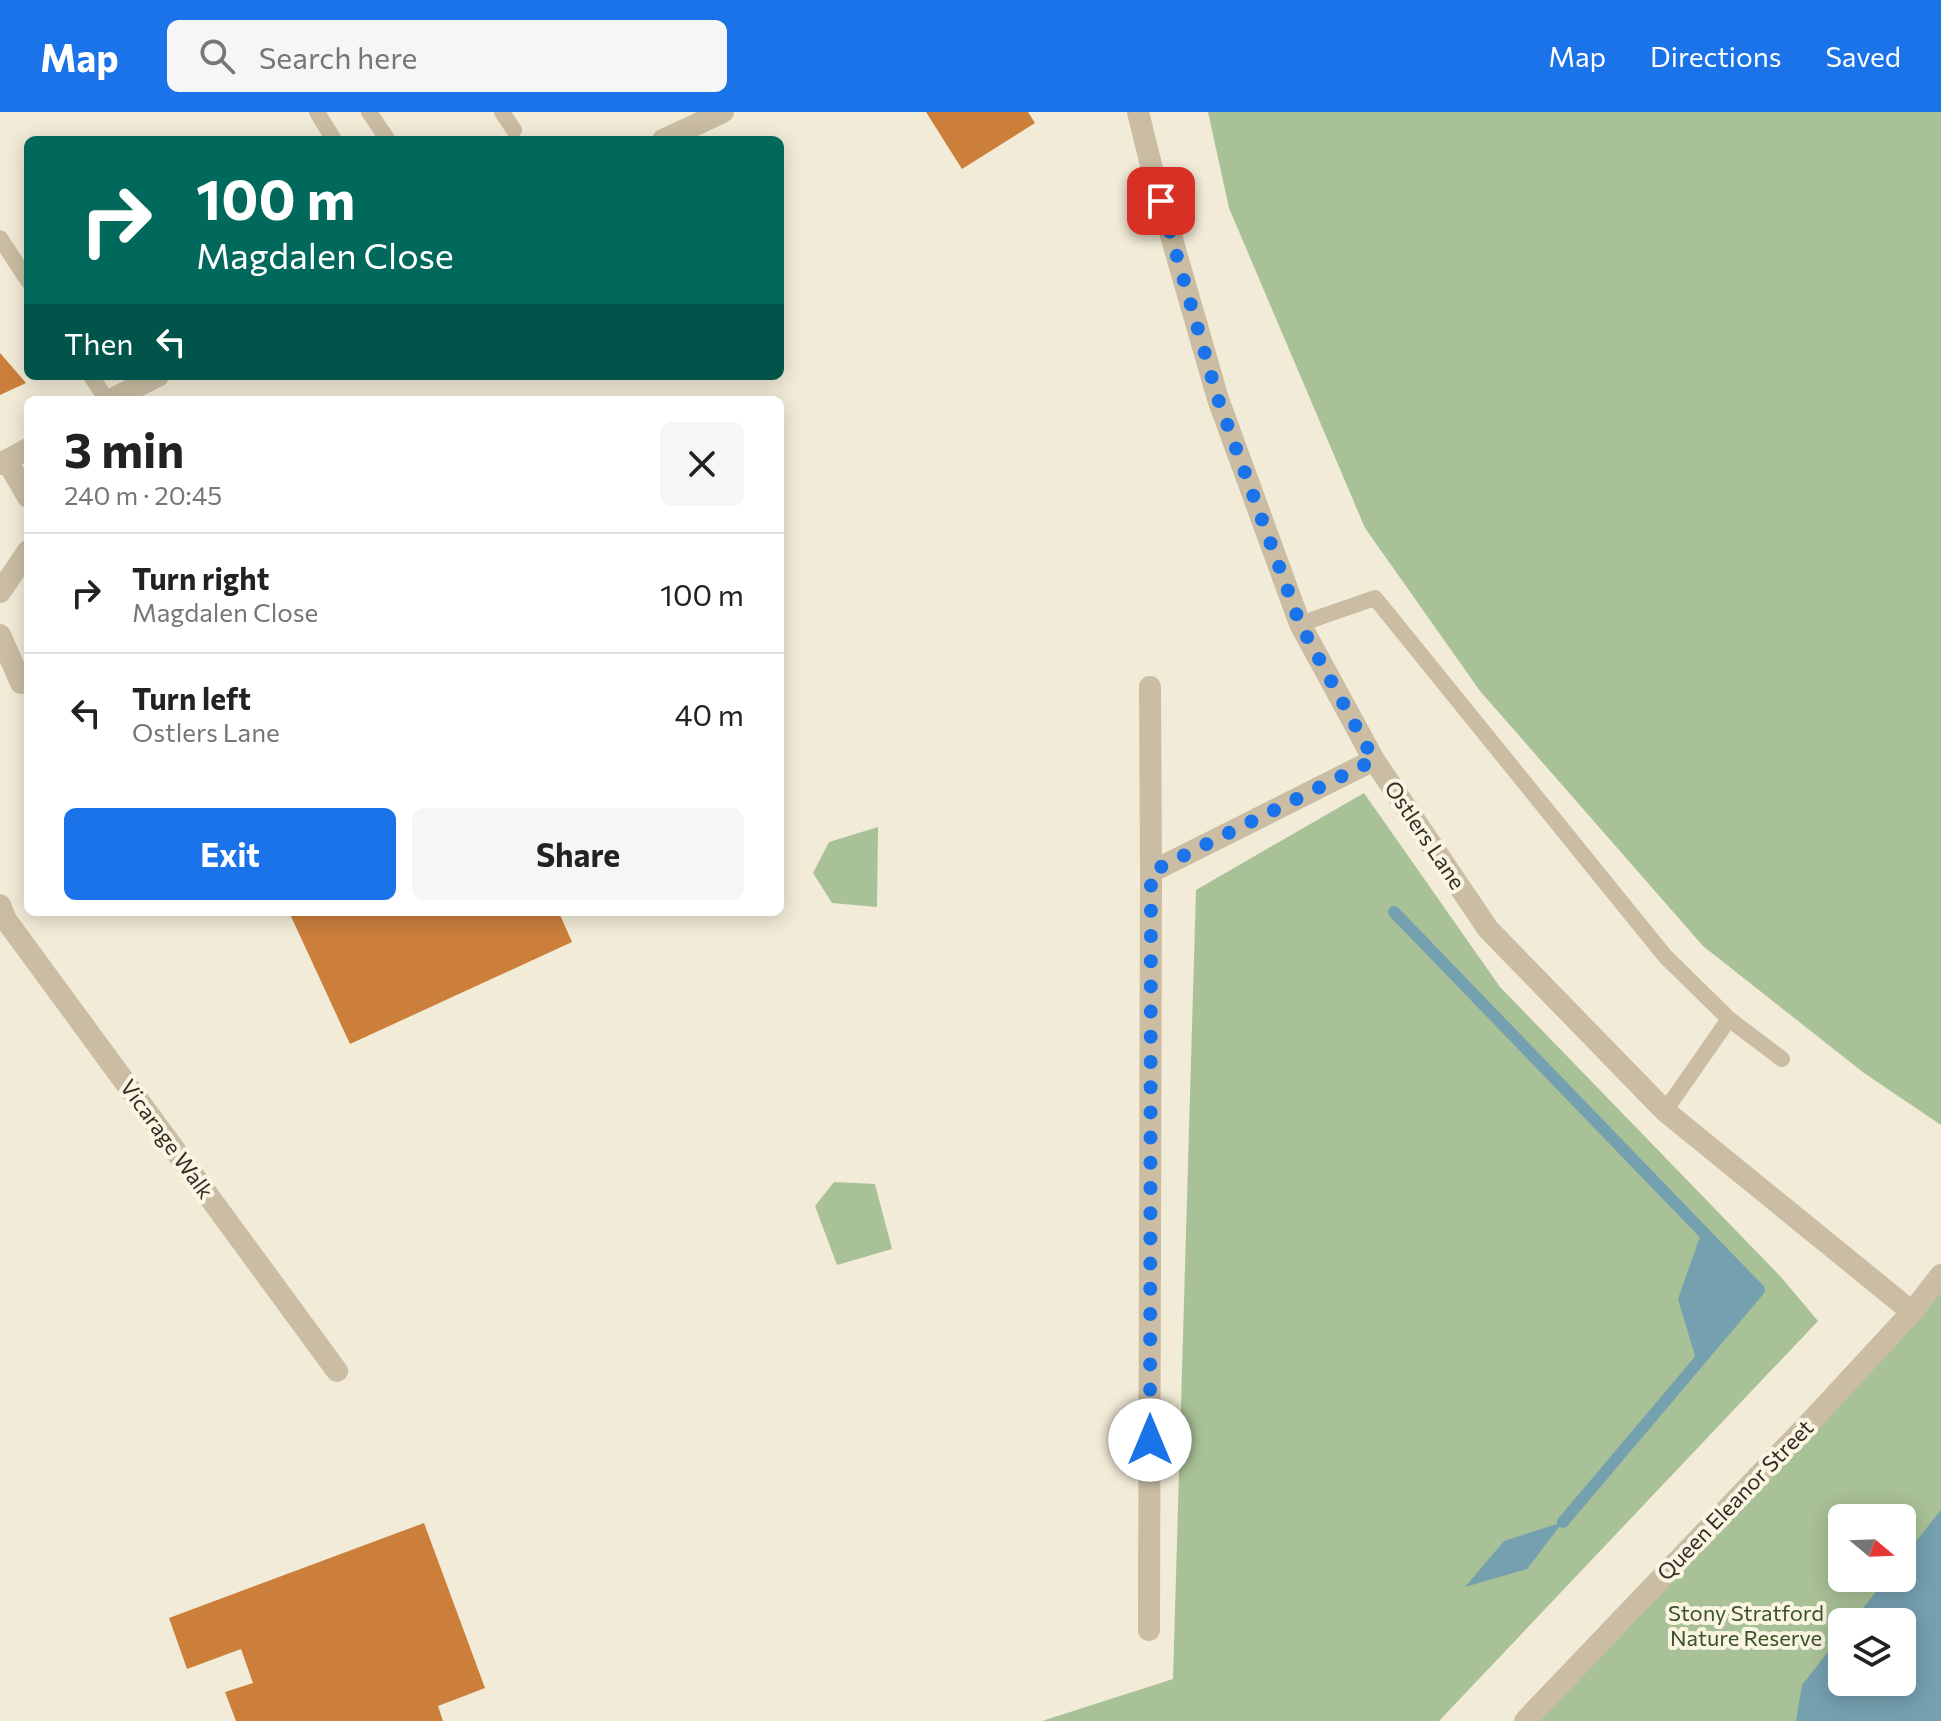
<!DOCTYPE html>
<meta charset="utf-8">
<style>
body{margin:0;font-family:Commissioner,sans-serif;background:#f6f6f6;color:#222;height:100vh;display:flex;flex-direction:column;font-size:30px;white-space:nowrap}
*{box-sizing:border-box;margin:0}
p{font-size:26px;color:#767676}
.icon{flex:none;width:44px;height:44px;fill:none;stroke:currentColor;stroke-width:2;stroke-linecap:round;stroke-linejoin:round}
.map{position:relative;flex:1;overflow:hidden}
.side{position:absolute;left:24px;top:284px;width:760px;height:520px;display:flex;flex-direction:column;background:#fff;border-radius:12px;box-shadow:0 4px 20px #0003}
.side>*{flex:none}
.top-card{position:absolute;left:24px;top:24px;width:760px;height:244px;border-radius:12px;box-shadow:0 4px 20px #0003;background:#00695c;color:#fff;overflow:hidden}
.needle{width:52px;rotate:109deg}
.tools{position:absolute;left:1828px;top:1392px;display:grid;gap:16px}
.tools a{display:grid;place-items:center;width:88px;height:88px;border-radius:12px;background:#fff;box-shadow:0 4px 20px #0003;font-size:40px}
.pin{position:absolute;display:grid;place-items:center;width:68px;height:68px;color:#fff;margin:-34px;border-radius:16px;box-shadow:0 4px 12px #0006}
.me{position:absolute;width:88px;margin:-44px;rotate:0deg;stroke-linejoin:round;filter:drop-shadow(0 0 6px #0008)}
.turn{display:flex;align-items:center;gap:28px;height:168px;padding:0 40px;font-size:36px}
.turn .icon{width:104px;height:104px;stroke-width:2.5}
.turn b{display:block;font-size:56px;line-height:68px}
.then{display:flex;align-items:center;height:76px;padding:0 40px;background:#0003;gap:16px;font-size:30px}
.round{display:grid;place-items:center;flex:none;width:84px;height:84px;border-radius:12px;background:#f6f6f6}
.head{display:flex;align-items:center;justify-content:space-between;height:136px;padding:0 40px}
h1{font-size:48px;font-weight:700;line-height:60px}
.button{display:flex;gap:16px;margin-top:auto;padding:16px 40px}
.button a{flex:1;height:92px;border-radius:12px;background:#1a73e8;color:#fff;font-size:32px;font-weight:700;line-height:92px;text-align:center}
.button a+a{background:#f6f6f6;color:#222}
ul{padding:0;list-style:none}
li{display:flex;align-items:center;gap:24px;height:120px;padding:0 40px;border-top:2px solid #e0e0e0}
li div{flex:1}
li b{display:block;font-size:30px}
li em{font-style:normal}
header{display:flex;align-items:center;gap:48px;box-sizing:border-box;height:112px;padding:0 40px;background:#1a73e8;color:#fff}
header strong{font-size:38px}
nav{display:flex;gap:44px;margin-inline-start:auto;font-size:28px}
.search{width:560px;height:72px;background:#f6f6f6;display:flex;align-items:center;gap:20px;box-sizing:border-box;padding:0 28px;border-radius:12px;color:#767676;font-size:30px}
.map>svg:first-child{display:block}
.green{fill:#a9c197;fill-rule:evenodd}
.water{fill:#75a0b0}
.lines{fill:none;stroke-linecap:round;stroke-linejoin:round}
.stream{stroke:#75a0b0;stroke-width:12}
.building{fill:#cb7f3b}
.service{stroke:#cabda3;stroke-width:16}
.minor{stroke:#cabda3;stroke-width:22}
.tertiary{stroke:#cabda3;stroke-width:22}
.route{stroke:#1a73e8;stroke-width:14;stroke-dasharray:0 25.2}
.labels{text-anchor:middle;stroke-width:8;stroke-linejoin:round;paint-order:stroke}
.street-label{font-size:22px;fill:#342d25;stroke:#faf4e3}
.park-label{font-size:22px;fill:#3a5328;stroke:#faf4e3}
</style>
<header>
<strong>Map</strong>
<div class="search"><svg class="icon" aria-label="search" viewBox="0 0 24 24"><circle cx="10" cy="10" r="6"/><path d="M15 15l6 6"/></svg>Search here</div>
<nav><a>Map</a><a>Directions</a><a>Saved</a></nav>
</header>
<div class="map">
<svg width="1941" height="1609" viewBox="0 0 1941 1609">
<rect width="100%" height="100%" fill="#f2ebd7"/>
<!-- green -->
<path class="green" d="M1208,0H1941V1013L1864,961L1703,834L1480,579L1365,416L1229,96Z
M1364,681L1500,875L1780,1164L1818,1209L1439,1609H1042L1173,1567L1196,778Z
M878,715L877,795L832,791L813,761L829,730Z
M834,1070L875,1072L892,1137L837,1153L815,1094Z
M1941,1163V1609H1525ZM1842,1406H1902V1466H1842ZM1842,1510H1902V1570H1842Z"/>
<!-- water -->
<path class="water" d="M1702,1119L1759,1178L1697,1251L1678,1187Z
M1941,1398V1609H1796L1802,1573L1842,1522V1570H1902V1510H1852L1887,1466H1902V1447Z
M1563,1410L1527,1457L1465,1475L1504,1429Z"/>
<g class="lines">
<!-- stream -->
<path class="stream" d="M1394,800L1759,1178L1563,1410"/>
</g>
<!-- building -->
<path class="building" d="M926,0H1028L1035,11L962,57Z
M0,241L26,271L0,283Z
M289,800H566L560,803L572,830L350,932Z
M424,1411L485,1576L438,1594L443,1609H236L225,1580L253,1571L241,1537L187,1557L169,1506Z"/>
<g class="lines">
<!-- service -->
<path class="service" d="M317,0L334,28
M369,0L388,28
M502,0L514,18
M0,126L28,169
M91,264L107,288
M1300,512L1375,486L1665,844L1729,907L1782,947
M1665,999L1729,907"/>
<!-- minor -->
<path class="minor" d="M1138,0L1153,61L1218,287L1300,512L1374,648L1488,817L1665,999L1912,1200
M663,28L723,0
M110,288L158,264
M7,349L28,385
M0,352L28,337
M0,480L28,439
M0,523L21,571
M1150,575L1151,760
M0,793L6,808L337,1259
M1149,1518L1151,760L1374,648"/>
<!-- tertiary -->
<path class="tertiary" d="M1525,1609L1812,1308L1912,1200L1941,1163"/>
</g>
<g class="lines">
<!-- route -->
<path class="route" d="M1150,1328L1151,760L1374,648L1300,512L1218,287L1161,89"/>
</g>
<g class="labels">
<!-- street labels -->
<g class="street-label">
<text transform="translate(1425 723) rotate(56)" y="8">Ostlers Lane</text>
<text transform="translate(167 1027) rotate(54)" y="8">Vicarage Walk</text>
<text transform="translate(1735 1388) rotate(-46)" y="8">Queen Eleanor Street</text>
</g>
<!-- park labels -->
<g class="park-label">
<text x="1746" y="1509">Stony Stratford<tspan x="1746" dy="25">Nature Reserve</tspan></text>
</g>
</g>
</svg>
<div class="tools">
<a><svg class="needle" viewBox="-14 -14 28 28"><path d="M0-13l5 13h-10z" fill="#e53935"/><path d="M0 13l5-13h-10z" fill="#767676"/></svg></a>
<a><svg class="icon" aria-label="layers" viewBox="0 0 24 24"><path d="M12 4l9 5-9 5-9-5zM3 14l9 5 9-5"/></svg></a>
</div>
<div class="pin" style="left:1161px;top:89px;background:#d93025"><svg class="icon" aria-label="arrive" viewBox="0 0 24 24"><path d="M6 21V4h12l-3 4 3 4H6"/></svg></div>
<svg class="me" style="left:1150px;top:1328px" viewBox="-20 -20 40 40"><circle r="19" fill="#fff"/><path d="M0-13L10 11 0 6-10 11z" fill="#1a73e8"/></svg>
<div class="top-card">
<div class="turn"><svg class="icon" aria-label="right" viewBox="0 0 24 24"><path d="M7 20v-9h11M14 6l5 5-5 5"/></svg><div><b>100 m</b>Magdalen Close</div></div>
<div class="then">Then<svg class="icon" aria-label="left" viewBox="0 0 24 24"><path d="M17 20v-9H6M10 6l-5 5 5 5"/></svg></div>
</div>
<section class="side">
<div class="head"><div><h1>3 min</h1><p>240 m · 20:45</p></div><a class="round"><svg class="icon" aria-label="close" viewBox="0 0 24 24"><path d="M6 6l12 12M18 6L6 18"/></svg></a></div>
<ul>
<li><svg class="icon" aria-label="right" viewBox="0 0 24 24"><path d="M7 20v-9h11M14 6l5 5-5 5"/></svg><div><b>Turn right</b><p>Magdalen Close</p></div><em>100 m</em></li>
<li><svg class="icon" aria-label="left" viewBox="0 0 24 24"><path d="M17 20v-9H6M10 6l-5 5 5 5"/></svg><div><b>Turn left</b><p>Ostlers Lane</p></div><em>40 m</em></li>
</ul>
<div class="button"><a>Exit</a><a>Share</a></div>
</section>
</div>
